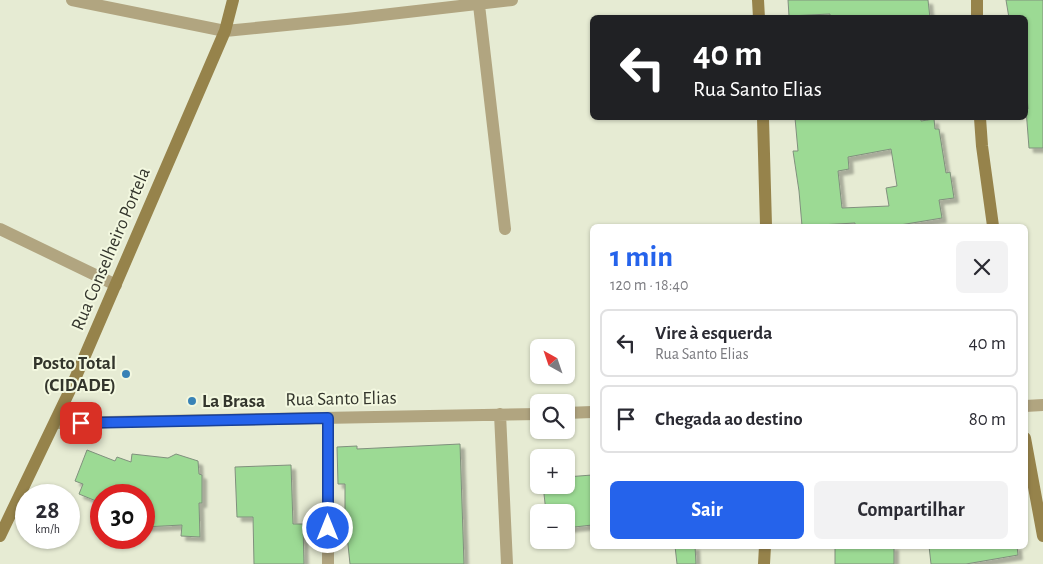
<!DOCTYPE html>
<html lang="pt">
<head>
<meta charset="utf-8">
<style>
	:root { --surface:#fff; --page:#f2f2f3; --text:#2b2b33; --muted:#7c7c81; --line:#e1e1e2; --accent:#2563eb }
	body { margin:0; font-family:"Alegreya Sans",sans-serif; background:var(--page); color:var(--text); height:100vh; display:flex; flex-direction:column; font-size:19px; white-space:nowrap }
	* { box-sizing:border-box; margin:0 }
	p { font-size:16px; color:var(--muted) }
	.icon { flex:none; width:28px; height:28px; fill:none; stroke:currentColor; stroke-width:2; stroke-linecap:round; stroke-linejoin:round }
	.map { position:relative; flex:1; overflow:hidden }
	.drawer { position:absolute; left:590px; top:224px; width:438px; height:325px; display:flex; flex-direction:column; background:var(--surface); border-radius:8px; box-shadow:0 1px 4px #0004 }
	.drawer>* { flex:none }
	.guide { position:absolute; left:590px; top:15px; width:438px; height:105px; border-radius:8px; box-shadow:0 1px 4px #0004; background:#202124; color:#fff; overflow:hidden }
	.needle { width:32px; rotate:320deg }
	.tools { position:absolute; left:530px; top:339px; display:grid; gap:10px }
	.tools a { display:grid; place-items:center; width:45px; height:45px; border-radius:8px; background:var(--surface); box-shadow:0 1px 4px #0004; font-size:25px }
	.speed { position:absolute; left:15px; top:484px; display:flex; gap:10px; font-size:25px; font-weight:700; text-align:center }
	.speed>* { display:grid; place-content:center; width:65px; height:65px; border-radius:50%; background:var(--surface); box-shadow:0 1px 4px #0004; line-height:1 }
	.speed small { font-size:12px; font-weight:400 }
	.speed .limit { border:8px solid #d22; background:#fff; color:#111 }
	.pin { position:absolute; display:grid; place-items:center; width:42px; height:42px; color:#fff; margin:-21px; border-radius:10px; box-shadow:0 2px 8px #0006 }
	.me { position:absolute; width:55px; margin:-28px; rotate:0deg; stroke-linejoin:round; filter:drop-shadow(0 0 4px #0008) }
	.turn { display:flex; align-items:center; gap:18px; height:105px; padding:0 20px; font-size:22px }
	.turn .icon { width:65px; height:65px; stroke-width:2.5 }
	.turn b { display:block; font-size:35px; line-height:42px }
	.round { display:grid; place-items:center; flex:none; width:52px; height:52px; border-radius:8px; background:var(--page) }
	.headline { display:flex; align-items:center; justify-content:space-between; height:85px; padding:0 20px }
	h1 { font-size:30px; font-weight:700; line-height:38px; color:var(--accent) }
	.primary-button { display:flex; gap:10px; margin-top:auto; padding:10px 20px }
	.primary-button a { flex:1; height:58px; border-radius:8px; background:var(--accent); color:#fff; font-size:20px; font-weight:700; line-height:58px; text-align:center }
	.primary-button a+a { background:var(--page); color:var(--text) }
	ul { padding:0; list-style:none }
	li { display:flex; align-items:center; gap:15px; height:68px; margin:0 10px 8px; padding:0 10px; border:2px solid var(--line); border-radius:8px }
	li div { flex:1 }
	li b { display:block; font-size:19px }
	li em { font-style:normal }
	.map>svg:first-child { display:block }
</style>
</head>
<body>
<div class="map">
<svg width="1043" height="564" viewBox="0 0 1043 564">
	<defs>
		<filter id="shadow"><feDropShadow dx="4.5" dy="4.5" stdDeviation="1" flood-color="#0004"/></filter>
	</defs>
	<rect width="100%" height="100%" fill="#e6ebd3"/>
	<path fill="#9cda94" stroke="#80907d" fill-rule="evenodd" filter="url(#shadow)" d="M788 0H928L930 18H843V16L830 17V14L789 16Z
		M1006 0H1043V148H1029L1026 109H1028L1025 71V18H1009Z
		M795 118H921V121L934 119 935 129H939L946 173 950 172 954 198 939 200 942 218 894 226H855V223L802 226 799 191 793 151H798ZM891 149 897 186 886 188 889 206 842 208 838 171 849 169 848 157Z
		M460 444 464 564H350L345 516V484H338L337 447 357 446V449Z
		M87 450 115 461 117 457 131 462 132 454 168 458 176 454 198 461 199 474 202 475V503H199L200 537 181 536 182 525 144 527V495H101V503L79 494 83 484 75 481Z
		M291 465 293 524H303L304 564H254L253 517H237L235 467Z
		M592 475V525L566 528V512H546L543 485H566V477Z
		M675 546H695L696 564H677Z
		M835 546H894V564H835Z
		M929 546H1017L1018 555 966 564H931Z"/>
	<g fill="none" stroke-linecap="round" stroke-linejoin="round">
		<path stroke="#b1a580" stroke-width="12" d="M72 0 225 31 347 19 512 0
			M479 5 505 229
			M0 229 116 285
			M1025 406 1043 405
			M566 413 592 412
			M500 414 507 564
			M328 419V564
			M55 423 539 414"/>
		<path stroke="#96834b" stroke-width="12" d="M758 0 759 18
			M977 18V0
			M763 118 766 226
			M980 118 982 146 993 226
			M1025 438 1043 536
			M0 536 71 388 225 31 233 0
			M764 564 765 546"/>
	</g>
	<g fill="none" stroke-linecap="round" stroke-linejoin="round">
		<g stroke="#184099" stroke-width="12">
			<path id="route" d="M81 423 328 418V528"/>
		</g>
		<use href="#route" stroke="#2563eb" stroke-width="9"/>
	</g>
	<g fill="#3882b6" stroke="#f3f8e0" stroke-width="2">
		<circle cx="126" cy="374" r="5"/>
		<circle cx="192" cy="401" r="5"/>
	</g>
	<g text-anchor="middle" dominant-baseline="central" stroke-width="4" stroke-linejoin="round" paint-order="stroke">
		<g font-size="19" fill="#33352c" stroke="#f3f8e0">
			<text transform="translate(111 249) rotate(-67)">Rua Conselheiro Portela</text>
			<text transform="translate(341 399) rotate(-1)">Rua Santo Elias</text>
		</g>
		<g font-size="19" font-weight="bold" fill="#33352c" stroke="#f3f8e0" text-anchor="end">
			<text x="116" y="363">Posto Total<tspan x="116" dy="22">(CIDADE)</tspan></text>
			<text x="202" y="401" text-anchor="start">La Brasa</text>
		</g>
	</g>
</svg>
<div class="tools">
<a><svg class="needle" viewBox="-14 -14 28 28"><path d="M0-13l5 13h-10z" fill="#e53935"/><path d="M0 13l5-13h-10z" fill="#7c7c81"/></svg></a>
<a><svg class="icon" aria-label="search" viewBox="0 0 24 24"><circle cx="10" cy="10" r="6"/><path d="M15 15l6 6"/></svg></a>
<a>+</a>
<a>−</a>
</div>
<div class="speed"><div>28<small>km/h</small></div><div class="limit">30</div></div>
<div class="pin" style="left:81px;top:423px;background:#d93025"><svg class="icon" aria-label="arrive" viewBox="0 0 24 24"><path d="M6 21V4h12l-3 4 3 4H6"/></svg></div>
<svg class="me" style="left:328px;top:528px" viewBox="-20 -20 40 40"><circle r="17" fill="#2563eb" stroke="#fff" stroke-width="3"/><path d="M0-11L8 9 0 5-8 9z" fill="#fff"/></svg>
<div class="guide">
<div class="turn"><svg class="icon" aria-label="left" viewBox="0 0 24 24"><path d="M17 20v-9H6M10 6l-5 5 5 5"/></svg><div><b>40 m</b>Rua Santo Elias</div></div>
</div>
<section class="drawer">
<div class="headline"><div><h1>1 min</h1><p>120 m · 18:40</p></div><a class="round"><svg class="icon" aria-label="close" viewBox="0 0 24 24"><path d="M6 6l12 12M18 6L6 18"/></svg></a></div>
<ul>
<li><svg class="icon" aria-label="left" viewBox="0 0 24 24"><path d="M17 20v-9H6M10 6l-5 5 5 5"/></svg><div><b>Vire à esquerda</b><p>Rua Santo Elias</p></div><em>40 m</em></li>
<li><svg class="icon" aria-label="arrive" viewBox="0 0 24 24"><path d="M6 21V4h12l-3 4 3 4H6"/></svg><div><b>Chegada ao destino</b></div><em>80 m</em></li>
</ul>
<div class="primary-button"><a>Sair</a><a>Compartilhar</a></div>
</section>
</div>
</body>
</html>
